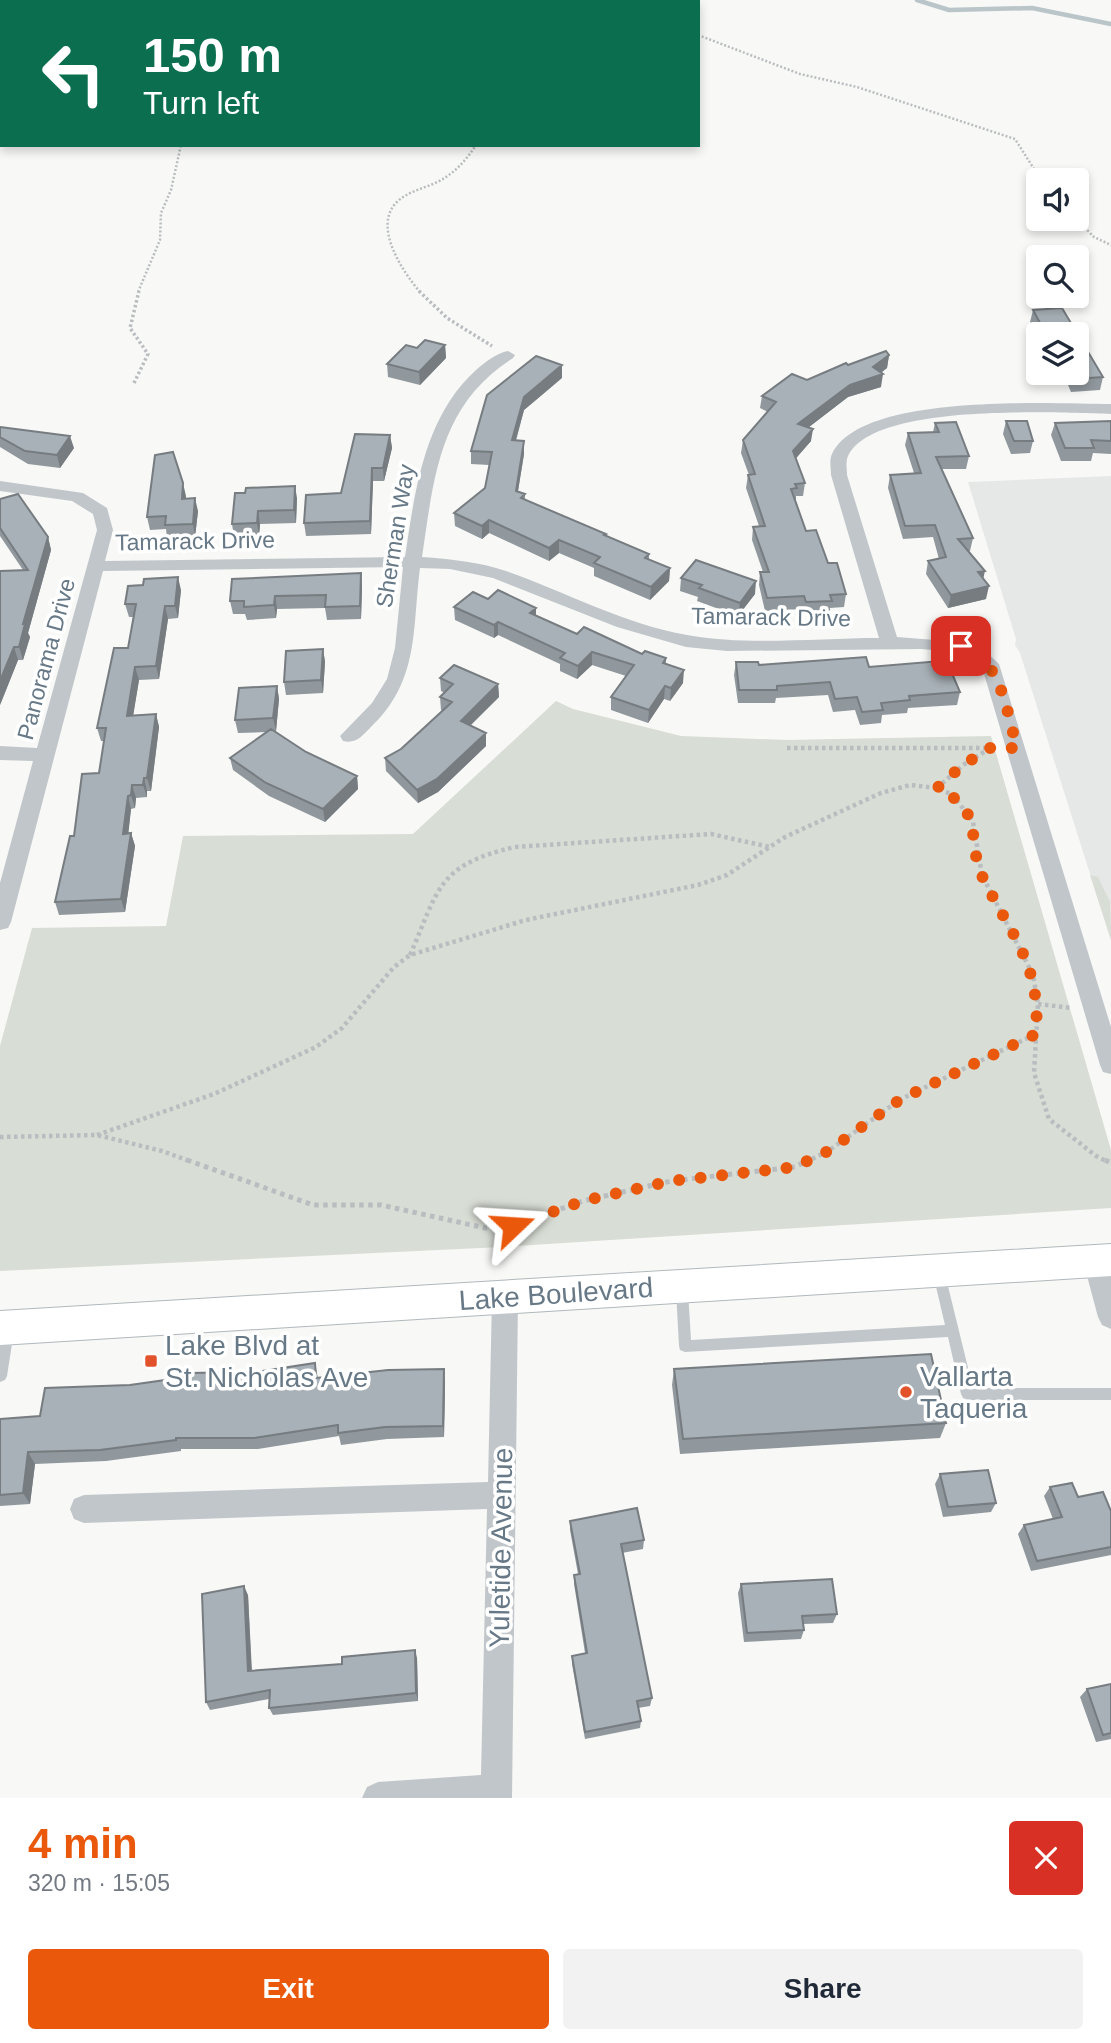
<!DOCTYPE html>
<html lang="en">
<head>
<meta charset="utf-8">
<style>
	:root { --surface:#fff; --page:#f2f2f3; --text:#1f2937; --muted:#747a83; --accent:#ea580c }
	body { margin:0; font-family:Helvetica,sans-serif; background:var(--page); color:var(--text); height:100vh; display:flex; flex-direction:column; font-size:26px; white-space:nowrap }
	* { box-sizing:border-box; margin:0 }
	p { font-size:23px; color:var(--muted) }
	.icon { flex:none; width:38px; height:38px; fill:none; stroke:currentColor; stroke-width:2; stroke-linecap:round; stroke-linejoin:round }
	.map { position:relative; height:1798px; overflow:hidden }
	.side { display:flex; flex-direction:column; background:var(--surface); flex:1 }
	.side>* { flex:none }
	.top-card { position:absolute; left:0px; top:0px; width:700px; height:147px; box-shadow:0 4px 10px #0003; background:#0b6e4f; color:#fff; overflow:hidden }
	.fabs { position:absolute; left:1026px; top:168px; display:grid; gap:14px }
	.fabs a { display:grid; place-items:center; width:63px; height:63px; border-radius:7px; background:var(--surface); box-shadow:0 4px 10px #0003; font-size:35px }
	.pin { position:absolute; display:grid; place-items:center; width:60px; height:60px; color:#fff; margin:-30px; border-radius:14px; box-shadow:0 4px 10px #0006 }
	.me { position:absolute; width:77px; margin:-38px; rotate:70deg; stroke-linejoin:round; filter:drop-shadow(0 0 5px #0008) }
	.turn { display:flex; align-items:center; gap:24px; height:147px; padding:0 28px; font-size:32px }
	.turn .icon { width:91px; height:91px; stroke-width:2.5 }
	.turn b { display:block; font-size:49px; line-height:60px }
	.round { display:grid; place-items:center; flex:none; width:74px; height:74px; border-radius:7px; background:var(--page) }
	.summary { display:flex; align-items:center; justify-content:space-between; height:119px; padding:0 28px }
	h1 { font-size:42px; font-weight:700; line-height:52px; color:var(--accent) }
	.button { display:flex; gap:14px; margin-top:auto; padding:14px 28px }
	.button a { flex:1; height:80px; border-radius:7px; background:var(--accent); color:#fff; font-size:28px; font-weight:700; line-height:80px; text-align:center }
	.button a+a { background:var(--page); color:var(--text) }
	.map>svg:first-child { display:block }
</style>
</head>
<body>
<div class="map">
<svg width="1111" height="1798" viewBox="0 0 1111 1798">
	<rect width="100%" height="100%" fill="#f8f8f6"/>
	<path fill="#e6e7e7" d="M1111 476V940L1020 653 1015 645 1016 639 968 482Z"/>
	<path fill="#d8ddd5" d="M556 701 573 709 681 736 786 740 991 736 1111 1150V1208L501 1247 0 1271V1046L32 928 166 926 183 836 413 834Z
		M1090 875 1098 877 1110 902 1111 940Z"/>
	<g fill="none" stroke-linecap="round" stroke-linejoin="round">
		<path stroke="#b9c5c9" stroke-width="4.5" d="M917 0 949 10 1032 8 1111 24"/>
		<g stroke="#b1b8bd" stroke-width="2">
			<path id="secondary" d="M1111 1244V1276L0 1345V1311Z"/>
		</g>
		<path stroke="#b9bdc0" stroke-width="2.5" stroke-dasharray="2 2" stroke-linecap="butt" d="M579 0 585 2
			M499 2 504 0
			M698 35 800 74 857 87 1015 139 1041 180
			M1076 219 1094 237 1111 245
			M138 292 160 240 161 213 171 190 181 145
			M420 292C403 272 371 225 398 201 408 192 421 189 433 184 452 176 465 162 476 145"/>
		<path stroke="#b9bdc0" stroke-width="3.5" stroke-dasharray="2.5 2.5" stroke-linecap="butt" d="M419 291 447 318 492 346
			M134 383 148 354 130 328 139 291"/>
		<path stroke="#b9bdc0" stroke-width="4.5" stroke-dasharray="3.5 3.5" stroke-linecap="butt" d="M787 748H995
			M937 788 963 765 989 749
			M410 955C439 889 437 865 515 847L711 834 770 847
			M1038 1004 1072 1008
			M97 1135 214 1094 316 1047 342 1028 394 967 410 955 526 920 698 885 727 875 785 837 881 793 910 785 937 788 953 795 973 822 982 875 1033 975 1038 1004 1034 1073 1049 1119 1096 1156 1108 1162
			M0 1137 97 1135 162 1151 192 1162
			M806 1162 828 1151 901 1099 1036 1034"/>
		<path stroke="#b9bdc0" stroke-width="5" stroke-dasharray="4.5 4.5" stroke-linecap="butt" d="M187 1160 313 1205H381L485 1228 513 1226 583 1201 671 1181 795 1167 809 1160
			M1105 1160 1111 1163"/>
		<path fill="#c1c6ca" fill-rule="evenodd" d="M939 1268 943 1270 945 1274 973 1388H1111V1400H968L963 1398 961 1394 948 1337 685 1352 680 1350 679 1346 676 1291 678 1287 682 1285 686 1287 688 1291 691 1340 945 1325 933 1274 935 1270Z
			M8 1325 13 1327 14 1331 7 1376 5 1380 0 1382V1340L3 1327Z"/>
		<path fill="#c1c6ca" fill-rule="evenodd" d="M508 351 515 355 513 358C439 405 434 477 422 557 450 559 480 562 506 571 566 592 624 624 687 635 746 646 819 638 879 638L831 475C831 468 829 460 832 454 861 392 1051 404 1111 404V414C1056 413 879 402 849 454 845 460 847 469 847 475L897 637 973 643 979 645 999 664 1111 1027V1074L1103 1072 1100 1065 982 667 967 653 921 649 727 651 686 647 617 627 493 578 450 569 420 568C412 630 420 681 370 728 362 736 356 744 343 741L340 736 372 703 387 679 395 648 403 567 103 571 11 922 8 928 0 930V883L33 761 0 760V746L37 748 97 530 93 514 72 501 0 491V481L83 493 107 508 113 530 105 561 405 557C415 491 424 417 476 370 485 362 497 353 508 351Z
			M1096 1250 1105 1253 1111 1270V1329L1102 1325 1098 1317 1083 1261 1087 1253Z
			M505 1286 514 1290 518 1298 512 1798H362L367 1787 378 1782 481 1775 487 1509 84 1523 74 1519 70 1509 74 1499 84 1495 488 1482 492 1298 496 1290Z"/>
		<use href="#secondary" fill="#fff" fill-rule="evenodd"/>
	</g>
	<path fill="#90989d" d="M1062 308 1103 377 1100 390 1071 392 1068 385H1064L1057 373H1076V334H1038V337L1030 322 1033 310Z
		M445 345 446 358 420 385 388 377 387 364 417 348Z
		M889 355 887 368 881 373V387L848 397 809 427 811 441 796 458 805 483 803 496H796V501L806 531 828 563 846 594 844 607 830 608V614L804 615 802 609 765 611 759 585 760 572H763L752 540 753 527 759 526 746 488 748 475H749L741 453 743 440 768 412 760 408 762 396 848 365Z
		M562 378 524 410 516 441H524V454L518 491 525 494V500L606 536 649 554V560L670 568 669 581 650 600 594 576V568L559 553 549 561 489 533 482 539 455 526 454 513 485 488 489 465 471 464V451Z
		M1006 421 1033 441 1030 453 1011 454 1003 434Z
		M1111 421V454L1093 453 1091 461H1061L1051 435 1055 423Z
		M935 423 969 456 966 469H942L973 538 970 551H968L983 579 986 599 948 608 926 574 928 561 939 559 933 537 903 539 888 488 890 475 914 473 905 445 908 433 933 432Z
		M0 427 74 448 60 468 28 464 0 447Z
		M390 435 392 448 384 481H373L371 534 306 536 304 523 341 493Z
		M235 493 297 498 296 523 260 524 259 536 234 537 232 524Z
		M186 496V498L198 511 195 537 167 538 166 529 150 530 147 517Z
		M0 499 48 537 51 550 28 633 30 637 23 660H18L0 705 23 570 0 536Z
		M361 573 362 586 361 619 327 620 325 608 277 609 276 618 247 620 245 614H233L230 601Z
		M681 578 755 594 738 616 697 601 698 597 680 591Z
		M181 590 178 618 168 619 159 679 139 680 133 715 156 714 159 727 151 791H147V797L136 798 135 808 131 809 128 833H131L135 846 125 912 59 915 55 902 74 836 99 773 104 741H101L97 728 128 648 133 617H129L125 604Z
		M488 599 536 608V616L577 634 642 654 666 658V664L683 683 670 701 664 699 648 723 611 710V697L626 676 592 665 577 679 560 671V664L498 635 494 638 455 620 454 607Z
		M323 649 325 662 323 693 286 695 284 682Z
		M736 662 759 665 869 667 946 671 960 692 957 705 908 708 907 713 882 715 881 723 860 725 855 710 833 712 828 695 776 698 775 703H738L734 675Z
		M440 678 498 684 499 697 470 725 486 746 438 792 418 803 386 771 385 758 401 749 443 711 441 710 440 697 445 693 441 691Z
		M277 686 279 699 276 731H275L306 752 357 776 358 789 325 822 269 796 233 770 230 758 268 732 238 733 235 720Z
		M315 1363 318 1378 445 1381 444 1437 387 1439 341 1445 339 1436 258 1449H181V1451L106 1461 35 1464 30 1504 0 1506V1419L40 1416 130 1385 256 1372Z
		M674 1369 946 1423 940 1438 680 1454 672 1385Z
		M940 1474 996 1503 991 1512 943 1517 935 1484Z
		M1050 1487 1078 1497 1111 1511V1555L1031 1571 1018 1534 1024 1525 1053 1519 1044 1496Z
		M570 1521 644 1540 643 1549 622 1553 652 1698 650 1706 638 1708 641 1721 640 1728 585 1739 572 1664V1656L585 1653 574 1584V1575L578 1574 570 1530Z
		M741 1584 837 1614 833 1623 803 1624 804 1630 801 1639 744 1642 738 1593Z
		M248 1595 252 1671 417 1658 418 1701 273 1715 269 1708V1699L210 1710 206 1702Z
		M1111 1684V1739L1096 1742 1080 1697 1087 1689Z"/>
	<path fill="#767c80" d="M445 345 446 358 420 385 419 372Z
		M889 355 887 368 876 376 883 374 881 387 848 397 796 437 798 424Z
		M562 365V378L524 410 512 453V440L524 397Z
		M813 429 811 441 791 464 793 451Z
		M390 435 392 448 384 481 383 468Z
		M70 436 74 448 60 468 57 455Z
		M524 441V454L516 503V491Z
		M372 468 373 481 371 534 370 521Z
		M183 483 186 496 184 512 182 499Z
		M295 486 297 498 296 523 294 510Z
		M195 498 198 511 195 537 193 524Z
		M258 511 260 524 259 536 257 523Z
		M489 520V533L482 539V526Z
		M48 537 51 550 28 633 30 637 23 660 19 647 23 624Z
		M559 540V553L549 561V548Z
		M670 568 669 581 650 600 651 587Z
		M985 571 982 584 978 572Z
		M361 573 362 586 361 619 360 606Z
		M178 577 181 590 178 618 175 606Z
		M756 581 755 594 738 616 740 603Z
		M989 586 986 599 948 608 951 595Z
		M275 596 277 609 276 618 274 605Z
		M165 606 168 619 159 679 156 666Z
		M536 608V621L530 613Z
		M498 622V635L494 638V625Z
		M14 647 18 660 0 705V681Z
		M323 649 325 662 323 693 321 680Z
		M592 652V665L577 679 578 666Z
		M135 667 139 680 131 729 127 716Z
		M684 670 683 683 670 701 671 688Z
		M498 684 499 697 462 734 461 721Z
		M277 686 279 699 276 731 273 718Z
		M665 686 664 699 648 723 649 710Z
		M156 714 159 727 151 791 147 778Z
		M486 733V746L438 792 418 803 417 790Z
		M357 776 358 789 325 822 323 809Z
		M144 778 147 791V797L143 785Z
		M132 785 136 798 135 808 131 795Z
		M128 796 131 809 127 846 123 834Z
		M131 833 135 846 125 912 121 899Z
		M444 1369 445 1381 444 1437 443 1426Z
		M28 1452 35 1464 30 1504 23 1493Z
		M244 1586 248 1595 252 1680 248 1671Z
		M415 1650 417 1658 418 1701 416 1693Z"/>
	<path fill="#a8b1b7" stroke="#767c80" stroke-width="2" d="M1062 308 1103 377 1075 379 1071 373H1076V334H1046L1033 310Z
		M425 340 445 345 419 372 387 364 406 345 417 348Z
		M886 351 889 355 873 367 883 374 850 385 798 424 813 429 793 451 805 483 795 484 797 488 791 489 806 531 816 530 828 563H837L846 594 830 595 832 601 806 602 804 596 767 598 760 572H769L753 527 765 526 748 475 755 474 743 440 776 402 762 396 792 374 807 380 837 367 846 363 848 365Z
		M536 356 562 365 524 397 512 440 524 441 516 491 525 494 521 498 606 534 604 535 649 554 645 558 670 568 651 587 594 563 600 557 559 540 549 548 489 520 482 526 454 513 485 488 492 452 471 451 487 395Z
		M1006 421H1027L1033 441H1014Z
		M1111 421V441L1091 440 1094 448H1065L1055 423Z
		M956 422 969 456 936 457 973 538 958 539 985 571 978 572 989 586 951 595 928 561 946 557 935 525 905 526 890 475 921 473 908 433 939 432 935 423Z
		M0 427 70 436 57 455 25 451 0 437Z
		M355 434 390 435 383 468H372L370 521 304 523 306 495 341 493Z
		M173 452 183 483 182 499 195 498 193 524 165 525 166 516 147 517 155 455Z
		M295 486 294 510 258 511 257 523 232 524 235 493H245L246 488Z
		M18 494 48 537 23 624H25L19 647H14L0 681V571L28 570 0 528V499Z
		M696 560 756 581 740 603 699 588 702 585 681 578Z
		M361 573 360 606 325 607 326 595 275 596 274 605 244 607V601H230L232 579Z
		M178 577 175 606H165L156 666 135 667 127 716 156 714 147 778H144L143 785H132L131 795 128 796 123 834 131 833 121 899 55 902 70 836H74L82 774 99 773 106 728H97L114 648H128L136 604H125L128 586 143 585 144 579Z
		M498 590 536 608 530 613 577 634 584 627 642 654 645 651 666 658 663 663 684 670 671 688 665 686 649 710 611 697 634 665 592 652 578 666 560 658 565 653 498 622 494 625 454 607 473 592 488 599Z
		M323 649 321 680 284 682 286 651Z
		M866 657 869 667 941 661 946 671H951L960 692 909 696 910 700 881 703 883 710 862 712 857 697 835 699 830 682 777 686V690H739L736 662H758L759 665Z
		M454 665 498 684 461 721 486 733 437 779 417 790 385 758 401 749 452 702 440 697 453 684 440 678Z
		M277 686 273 718 235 720 239 688Z
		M271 729 306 752 357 776 323 809 266 783 230 758Z
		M931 1354 946 1423 683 1439 674 1369Z
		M315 1363 316 1378 388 1370 444 1369 443 1426 385 1427 338 1433V1425L254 1438H176V1440L100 1450 28 1452 23 1493 0 1495V1419L40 1416 45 1388 130 1385 186 1377 187 1373 256 1372Z
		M988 1470 996 1503 948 1507 940 1474Z
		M1072 1483 1078 1497 1103 1492 1111 1511V1547L1037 1561 1024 1525 1062 1517 1050 1487Z
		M637 1508 644 1540 621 1544 652 1698 637 1701 641 1721 585 1732 572 1656 587 1653 574 1575 580 1574 570 1521Z
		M832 1579 837 1614 802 1616 804 1630 747 1633 741 1584Z
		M244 1586 248 1671 342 1664V1657L415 1650 416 1693 269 1708 270 1690 206 1702 202 1594Z
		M1111 1684V1733L1103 1735 1087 1689Z"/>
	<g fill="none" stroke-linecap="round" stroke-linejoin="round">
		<path stroke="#ea580c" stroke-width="12" stroke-dasharray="0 21.6" d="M513 1226 583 1201 671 1181 795 1167 828 1151 901 1099 1036 1034C1041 964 1012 937 983 878 965 840 987 811 937 788L963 765 990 748H1017C1007 713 1001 657 961 646"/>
	</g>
	<g fill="#e3532b" stroke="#fff" stroke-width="2.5">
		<rect x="144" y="1354" width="14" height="14" rx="3.5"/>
		<circle cx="906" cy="1392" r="7"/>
	</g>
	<g text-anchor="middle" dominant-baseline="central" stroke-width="7" stroke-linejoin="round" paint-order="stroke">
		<g font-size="23" fill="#677987" stroke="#fff">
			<text transform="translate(395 536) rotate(-81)">Sherman Way</text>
			<text transform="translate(195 541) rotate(-1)">Tamarack Drive</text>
			<text transform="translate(771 617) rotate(1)">Tamarack Drive</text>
			<text transform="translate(46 659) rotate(-75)">Panorama Drive</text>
		</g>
		<g font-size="28" fill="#677987" stroke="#fff">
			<text transform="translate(556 1294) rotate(-4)">Lake Boulevard</text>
			<text transform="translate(501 1548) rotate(-89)">Yuletide Avenue</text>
		</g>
		<g font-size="28" fill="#677987" stroke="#fff" text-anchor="start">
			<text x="165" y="1345">Lake Blvd at<tspan x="165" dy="32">St. Nicholas Ave</tspan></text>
			<text x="920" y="1376">Vallarta<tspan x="920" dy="32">Taqueria</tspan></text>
		</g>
	</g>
</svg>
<div class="fabs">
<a><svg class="icon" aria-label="sound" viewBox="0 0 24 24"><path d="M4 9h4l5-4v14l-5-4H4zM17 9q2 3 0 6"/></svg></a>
<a><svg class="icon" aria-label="search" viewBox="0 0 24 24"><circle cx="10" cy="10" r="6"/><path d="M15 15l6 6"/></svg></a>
<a><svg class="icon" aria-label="layers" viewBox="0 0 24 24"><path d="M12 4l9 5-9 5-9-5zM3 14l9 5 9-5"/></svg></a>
</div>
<div class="pin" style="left:961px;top:646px;background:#d93025"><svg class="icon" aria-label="arrive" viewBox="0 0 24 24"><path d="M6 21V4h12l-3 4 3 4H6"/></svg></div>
<svg class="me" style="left:513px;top:1226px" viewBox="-20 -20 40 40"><path d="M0-17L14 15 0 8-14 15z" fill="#ea580c" stroke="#fff" stroke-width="4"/></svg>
<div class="top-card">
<div class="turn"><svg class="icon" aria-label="left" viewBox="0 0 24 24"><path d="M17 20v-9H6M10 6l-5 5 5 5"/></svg><div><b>150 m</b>Turn left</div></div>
</div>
</div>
<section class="side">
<div class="summary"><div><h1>4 min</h1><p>320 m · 15:05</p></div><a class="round" style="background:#d93025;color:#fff"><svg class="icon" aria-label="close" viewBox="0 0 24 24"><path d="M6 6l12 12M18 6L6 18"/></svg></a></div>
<div class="button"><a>Exit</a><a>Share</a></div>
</section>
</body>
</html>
